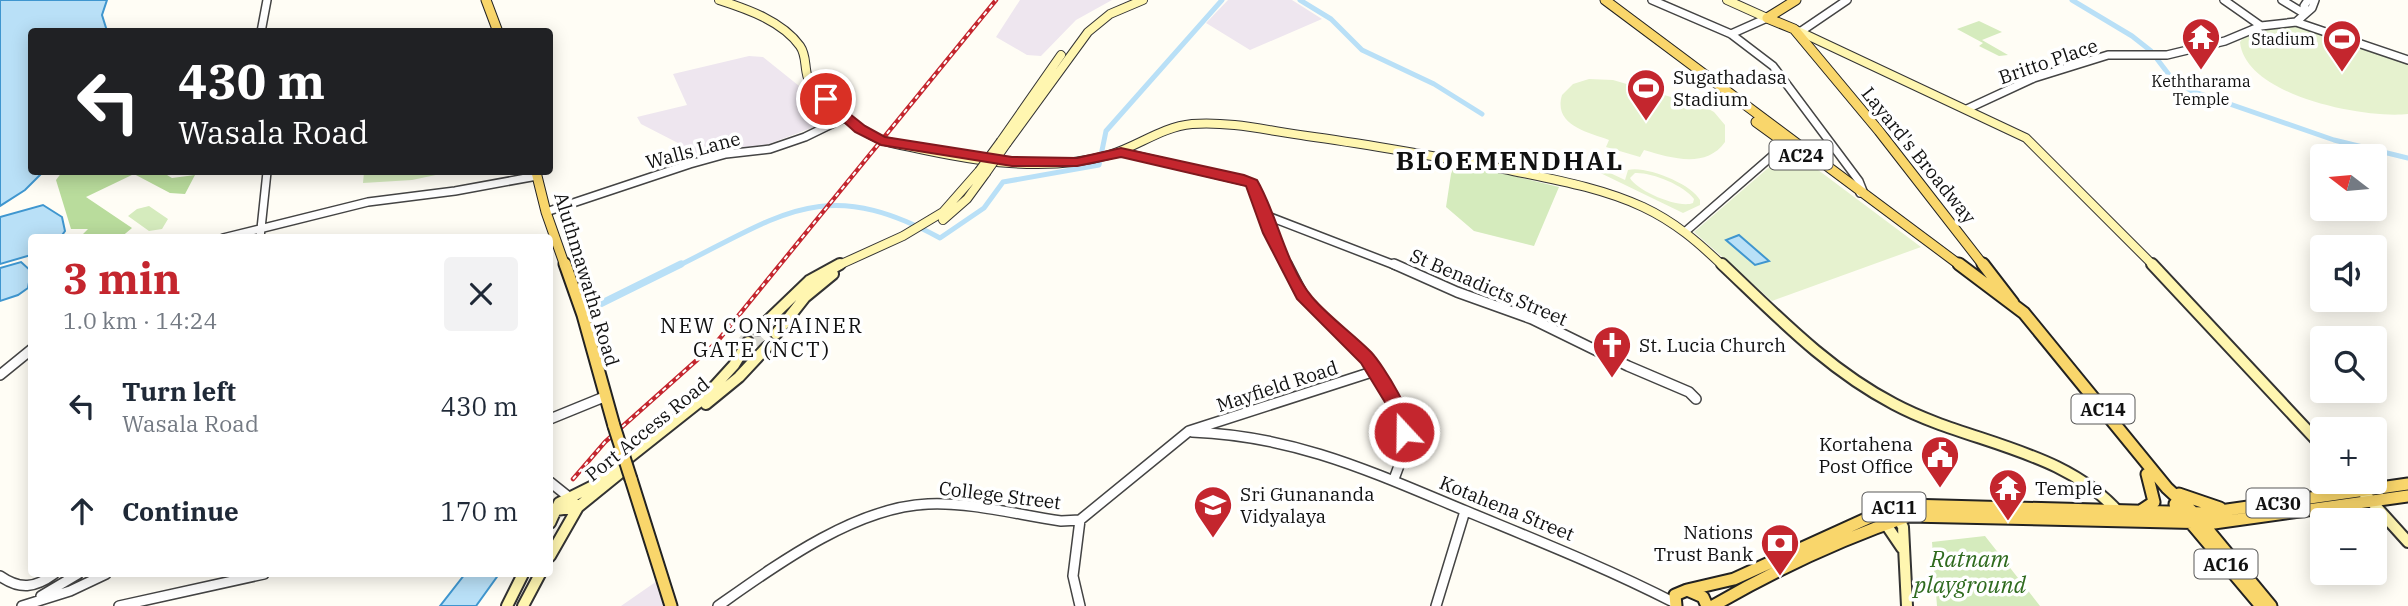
<!DOCTYPE html>
<html lang="en">
<head>
<meta charset="utf-8">
<style>
	:root { --surface:#fff; --page:#f2f2f3; --text:#1f2937; --muted:#747a83; --accent:#c4262e }
	body { margin:0; font-family:"IBM Plex Serif",serif; background:var(--page); color:var(--text); height:100vh; display:flex; flex-direction:column; font-size:26px; white-space:nowrap }
	* { box-sizing:border-box; margin:0 }
	p { font-size:23px; color:var(--muted) }
	.icon { flex:none; width:38px; height:38px; fill:none; stroke:currentColor; stroke-width:2; stroke-linecap:round; stroke-linejoin:round }
	.map { position:relative; flex:1; overflow:hidden }
	.details { position:absolute; left:28px; top:234px; width:525px; height:343px; display:flex; flex-direction:column; background:var(--surface); border-radius:7px; box-shadow:0 4px 18px #0003 }
	.details>* { flex:none }
	.top-card { position:absolute; left:28px; top:28px; width:525px; height:147px; border-radius:7px; box-shadow:0 4px 18px #0003; background:#202124; color:#fff; overflow:hidden }
	.needle { width:46px; rotate:286deg }
	.controls { position:absolute; left:2310px; top:144px; display:grid; gap:14px }
	.controls a { display:grid; place-items:center; width:77px; height:77px; border-radius:7px; background:var(--surface); box-shadow:0 4px 18px #0003; font-size:35px }
	.pin { position:absolute; display:grid; place-items:center; width:60px; height:60px; color:#fff; margin:-30px; border:4px solid #fff; border-radius:50%; box-shadow:0 2px 7px #0007 }
	.me { position:absolute; width:77px; margin:-38px; rotate:339deg; stroke-linejoin:round; filter:drop-shadow(0 0 5px #0008) }
	.turn { display:flex; align-items:center; gap:24px; height:147px; padding:0 35px; font-size:32px }
	.turn .icon { width:91px; height:91px; stroke-width:2.5 }
	.turn b { display:block; font-size:49px; line-height:60px }
	.round { display:grid; place-items:center; flex:none; width:74px; height:74px; border-radius:7px; background:var(--page) }
	.overview { display:flex; align-items:center; justify-content:space-between; height:119px; padding:0 35px }
	h1 { font-size:42px; font-weight:800; line-height:52px; color:var(--accent) }
	ul { padding:0; list-style:none }
	li { display:flex; align-items:center; gap:21px; height:105px; padding:0 35px }
	li div { flex:1 }
	li b { display:block; font-size:26px }
	li em { font-style:normal }
	.map>svg:first-child { display:block }
</style>
</head>
<body>
<div class="map">
<svg width="2408" height="606" viewBox="0 0 2408 606">
	<rect width="100%" height="100%" fill="#fffdf5"/>
	<path fill="#eee6ef" d="M1020 0H1112L1076 20 1041 56 1027 55 996 37Z
		M1228 0H1292L1322 19 1250 50 1206 23Z
		M749 56 763 57 834 114 835 119 769 144 691 160 678 143 641 124 637 117 687 105 673 74Z
		M657 581 664 606H621Z"/>
	<path fill="#d5ebbd" d="M1979 21 2002 32 1982 40 2008 55 1999 56 1979 46 1983 43 1957 29Z
		M1456 162 1559 187 1534 246 1474 231 1446 207 1451 174Z
		M364 172H450L412 180 363 183Z
		M149 206 168 219 162 229 149 231 128 216 137 209Z
		M1985 536 2040 606H1937L1932 542Z"/>
	<path fill="#b9dc9c" d="M62 172H162L172 178 195 175 185 194 170 193 134 174 86 197 132 228 120 238H79L88 229H71L56 180Z"/>
	<path fill="#e6f2cf" fill-rule="evenodd" d="M2280 26C2327 27 2366 41 2408 61V114C2365 119 2245 96 2240 42 2251 29 2264 28 2280 26Z
		M1589 79 1613 80 1705 107 1714 112 1725 125V142C1706 169 1671 158 1644 150L1640 157 1606 147 1609 140C1587 132 1553 125 1562 95L1573 84Z
		M1790 149 1921 247 1772 301 1694 232Z
		M1591 164 1625 180 1628 170C1645 165 1692 184 1700 200V205L1683 213 1588 167ZM1635 173C1651 172 1684 185 1694 199L1693 203C1679 209 1637 191 1630 178Z"/>
	<path fill="#b9e0f7" stroke="#3f96cf" stroke-width="2" d="M0 0H107L102 15 107 31 32 32V172H43L25 190 0 206Z
		M43 205 62 217 65 231 60 238H32L31 255 0 264V217Z
		M1739 235 1769 261 1755 265 1726 240Z
		M21 262 31 271 28 288 18 295 0 301V268Z
		M465 574H499L476 606H440Z"/>
	<g fill="none" stroke-linecap="round" stroke-linejoin="round">
		<path stroke="#b9e0f7" stroke-width="5" d="M1300 0 1331 19 1362 50 1434 84 1482 114
			M2072 0 2132 36 2151 51 2173 80 2192 91 2334 140 2408 158
			M678 266C783 214 825 175 940 238L984 208 1003 182 1099 165 1106 131 1222 0"/>
		<path stroke="#b9e0f7" stroke-width="7" d="M590 309 681 264"/>
		<path stroke="#dbdad3" stroke-width="10" stroke-dasharray="10 5" stroke-linecap="butt" d="M743 341 752 329
			M754 344 764 332
			M771 348 781 336"/>
		<g stroke="#444" stroke-width="10">
			<path id="tertiary-far1" d="M1652 0 1731 34 1773 66 1859 181 1863 191 1860 193
				M2224 0 2261 26
				M2282 0 2305 14
				M2306 11 2304 6 2308 0
				M2296 22 2408 60
				M261 32 267 0
				M1800 32 1847 0
				M1731 34 1767 18
				M1967 109 2034 78 2108 55H2167L2225 41 2261 26 2296 22 2312 8 2315 0
				M1121 152 1252 183 1271 233 1288 266
				M546 212 690 164 726 154 770 149 805 137 846 117
				M1265 215 1397 266
				M1686 231 1786 144 1787 140
				M223 238 368 202 455 191 537 176
				M260 238 267 172"/>
		</g>
		<g stroke="#444" stroke-width="12">
			<path id="tertiary" d="M1287 264 1305 299 1367 359 1402 417 1406 447 1394 479
				M1394 264 1457 292 1532 319 1628 366 1689 392 1696 399
				M0 375 32 349
				M550 419 604 397
				M1192 432C1296 436 1372 472 1466 511 1536 540 1607 568 1675 603
				M550 482 570 498
				M1080 520 1073 576 1080 606
				M0 576C20 590 35 588 54 574
				M41 596 78 574
				M22 606 70 591 106 574
				M119 606 264 574
				M718 606C776 565 855 507 928 504 972 502 1018 515 1061 521L1080 520 1189 431 1375 371
				M1436 606 1465 511"/>
		</g>
		<g stroke="#333" stroke-width="10">
			<path id="secondary-far1" d="M719 0C747 9 782 21 800 46 807 56 804 67 808 78 816 99 859 130 879 139 889 143 900 145 911 147 974 161 1045 173 1109 155 1137 147 1161 127 1192 124 1230 121 1270 131 1307 136 1373 145 1439 157 1504 169 1551 179 1600 187 1643 207 1675 222 1698 242 1723 266
				M1727 0 1767 18
				M1794 29 2026 138 2154 266
				M1001 141 1061 55
				M1007 143 1088 32 1110 14 1143 0
				M943 220 967 199 986 173
				M837 266 903 236 943 212 979 171"/>
		</g>
		<g stroke="#333" stroke-width="14">
			<path id="secondary" d="M1722 264C1776 315 1827 369 1894 404 1969 444 2064 448 2121 515
				M2152 264 2322 446
				M758 330 809 281 840 264
				M776 334 805 297 833 274
				M706 404 739 377 767 347
				M2353 481 2408 542
				M556 510 578 507 621 472
				M1896 514 1903 527 1907 606
				M1883 520 1902 548
				M550 523 559 503 593 486 704 398 734 365 748 342
				M550 556 578 507 575 504
				M507 606 523 574
				M523 606 540 574"/>
		</g>
		<g stroke="#222" stroke-width="11">
			<path id="primary-far1" d="M486 0 498 32
				M1605 0 1961 266
				M1767 18 1794 29 1879 131 1984 266
				M1767 18 1796 0
				M1756 122 1800 154
				M536 172 546 212 565 266"/>
		</g>
		<g stroke="#222" stroke-width="15">
			<path id="primary" d="M565 264 583 315 614 426
				M1959 264 2024 313 2167 488 2194 513 2271 606
				M1983 264 2013 303
				M631 479 671 606
				M2179 494 2220 508
				M2175 504 2261 606
				M2142 510 2154 502 2147 474
				M1687 590 1734 579 1877 514 1907 505 2206 513 2408 484
				M1676 606 1675 595 1687 590 1703 597 1707 606
				M1713 606C1775 570 1841 539 1909 516L2214 523 2408 496"/>
		</g>
		<use href="#tertiary-far1" stroke="#fff" stroke-width="7"/>
		<use href="#tertiary" stroke="#fff" stroke-width="9"/>
		<use href="#secondary-far1" stroke="#fff6b0" stroke-width="8"/>
		<use href="#secondary" stroke="#fff6b0" stroke-width="10"/>
		<use href="#primary-far1" stroke="#f9d66b" stroke-width="9"/>
		<use href="#primary" stroke="#f9d66b" stroke-width="11"/>
		<g stroke="#c4262e" stroke-width="4.5">
			<path id="rail" d="M573 479 605 442 716 343 996 0"/>
		</g>
		<use href="#rail" stroke="#fff" stroke-width="2" stroke-dasharray="4.5" stroke-linecap="butt"/>
		<g stroke="#333" stroke-width="10" stroke-linecap="butt">
			<path id="secondary-bridge" d="M979 171 1001 141
				M986 173 1007 143"/>
		</g>
		<g stroke="#222" stroke-width="15" stroke-linecap="butt">
			<path id="primary-bridge" d="M614 426 631 479"/>
		</g>
		<use href="#secondary-bridge" stroke="#fff6b0" stroke-width="8"/>
		<use href="#primary-bridge" stroke="#f9d66b" stroke-width="11"/>
	</g>
	<path fill="#c4262e" stroke="#7f191e" stroke-width="2" d="M826 95 865 126 885 137 1012 157 1077 158 1121 148 1244 175 1257 180C1278 216 1285 264 1312 297 1329 317 1352 333 1371 352 1383 365 1419 421 1410 437H1398L1394 417 1361 363 1297 299 1263 233 1246 186 1121 157 1077 166H1012L881 145 855 132 821 101V96Z"/>
	<defs>
		<g id="temple-pin" transform="scale(2.0125)"><path d="M0 17L-7.5 6A9.5 9.5 0 1 1 7.5 6Z" fill="#c4262e" stroke="#fff"/><path d="M0-6L5-2H3V0L6.5 2.5H4V6H1.5V3h-3V6H-4V2.5H-6.5L-3 0V-2H-5Z" fill="#fff"/></g>
		<g id="stadium-pin" transform="scale(2.0125)"><path d="M0 17L-7.5 6A9.5 9.5 0 1 1 7.5 6Z" fill="#c4262e" stroke="#fff"/><path d="M0-5a6.5 5 0 1 0 0 10a6.5 5 0 1 0 0-10ZM-3.5-1.8h7v3.6h-7Z" fill="#fff"/></g>
		<g id="church-pin" transform="scale(2.0125)"><path d="M0 17L-7.5 6A9.5 9.5 0 1 1 7.5 6Z" fill="#c4262e" stroke="#fff"/><path d="M-1.2-6h2.4v3.5h3.3v2.4h-3.3V6h-2.4V-.1h-3.3v-2.4h3.3Z" fill="#fff"/></g>
		<g id="civic-pin" transform="scale(2.0125)"><path d="M0 17L-7.5 6A9.5 9.5 0 1 1 7.5 6Z" fill="#c4262e" stroke="#fff"/><path d="M-.6-6.5H3V-4.5H.6V-3L4-1V1h2V6H-6V1h2V-1L-.6-3ZM-1.2 2.5V6h2.4V2.5Z" fill="#fff"/></g>
		<g id="school-pin" transform="scale(2.0125)"><path d="M0 17L-7.5 6A9.5 9.5 0 1 1 7.5 6Z" fill="#c4262e" stroke="#fff"/><path d="M0-5L7-2L0 1L-7-2ZM-4 1L0 2.5L4 1V4Q0 6-4 4Z" fill="#fff"/></g>
		<g id="bank-pin" transform="scale(2.0125)"><path d="M0 17L-7.5 6A9.5 9.5 0 1 1 7.5 6Z" fill="#c4262e" stroke="#fff"/><path d="M-6-4H6V4H-6ZM0-2.3a2.3 2.3 0 1 0 0 4.6a2.3 2.3 0 1 0 0-4.6Z" fill="#fff"/></g>
	</defs>
	<g fill-rule="evenodd">
		<use href="#temple-pin" x="2201" y="37"/>
		<use href="#stadium-pin" x="2342" y="39"/>
		<use href="#stadium-pin" x="1646" y="88"/>
		<use href="#church-pin" x="1612" y="345"/>
		<use href="#civic-pin" x="1940" y="455"/>
		<use href="#temple-pin" x="2008" y="488"/>
		<use href="#school-pin" x="1213" y="505"/>
		<use href="#bank-pin" x="1780" y="543"/>
	</g>
	<g text-anchor="middle" dominant-baseline="central" stroke-width="7" stroke-linejoin="round" paint-order="stroke">
		<g font-size="16" fill="#111" stroke="#fff" text-anchor="end">
			<text x="2315" y="39">Stadium</text>
			<text x="2201" y="81" text-anchor="middle">Keththarama<tspan x="2201" dy="18">Temple</tspan></text>
		</g>
		<g fill="#fff" stroke="#585858" stroke-width="2">
			<rect x="1769.5" y="140.5" width="63" height="29" rx="5"/>
			<rect x="2071.5" y="394.5" width="63" height="29" rx="5"/>
			<rect x="2246.5" y="488.5" width="63" height="29" rx="5"/>
			<rect x="1862.5" y="492.5" width="63" height="29" rx="5"/>
			<rect x="2194.5" y="549.5" width="63" height="29" rx="5"/>
		</g>
		<g font-size="18" font-weight="bold" fill="#111">
			<text x="1801" y="155">AC24</text>
			<text x="2103" y="409">AC14</text>
			<text x="2278" y="503">AC30</text>
			<text x="1894" y="507">AC11</text>
			<text x="2226" y="564">AC16</text>
		</g>
		<g font-size="19" fill="#111" stroke="#fff">
			<text transform="translate(2048 61) rotate(-19)">Britto Place</text>
			<text transform="translate(693 150) rotate(-15)">Walls Lane</text>
			<text transform="translate(1919 155) rotate(51)">Layard's Broadway</text>
			<text transform="translate(587 279) rotate(73)">Aluthmawatha Road</text>
			<text transform="translate(1489 287) rotate(23)">St Benadicts Street</text>
			<text transform="translate(1277 386) rotate(-18)">Mayfield Road</text>
			<text transform="translate(647 429) rotate(-39)">Port Access Road</text>
			<text transform="translate(1000 495) rotate(7)">College Street</text>
			<text transform="translate(1507 508) rotate(22)">Kotahena Street</text>
		</g>
		<g font-size="19" fill="#111" stroke="#fff" text-anchor="start">
			<text x="1673" y="77">Sugathadasa<tspan x="1673" dy="22">Stadium</tspan></text>
			<text x="1639" y="345">St. Lucia Church</text>
			<text x="1913" y="444" text-anchor="end">Kortahena<tspan x="1913" dy="22">Post Office</tspan></text>
			<text x="2035" y="488">Temple</text>
			<text x="1240" y="494">Sri Gunananda<tspan x="1240" dy="22">Vidyalaya</tspan></text>
			<text x="1753" y="532" text-anchor="end">Nations<tspan x="1753" dy="22">Trust Bank</tspan></text>
		</g>
		<g font-size="21" letter-spacing="2" fill="#111" stroke="#fff">
			<text x="762" y="325">NEW CONTAINER<tspan x="762" dy="24">GATE (NCT)</tspan></text>
		</g>
		<g font-size="23" font-style="italic" fill="#2f6b1f" stroke="#fff">
			<text x="1970" y="558">Ratnam<tspan x="1970" dy="26">playground</tspan></text>
		</g>
		<g font-size="26" font-weight="bold" letter-spacing="2" fill="#111" stroke="#fff">
			<text x="1510" y="160">BLOEMENDHAL</text>
		</g>
	</g>
</svg>
<div class="controls">
<a><svg class="needle" viewBox="-14 -14 28 28"><path d="M0-13l5 13h-10z" fill="#e53935"/><path d="M0 13l5-13h-10z" fill="#747a83"/></svg></a>
<a><svg class="icon" aria-label="sound" viewBox="0 0 24 24"><path d="M4 9h4l5-4v14l-5-4H4zM17 9q2 3 0 6"/></svg></a>
<a><svg class="icon" aria-label="search" viewBox="0 0 24 24"><circle cx="10" cy="10" r="6"/><path d="M15 15l6 6"/></svg></a>
<a>+</a>
<a>−</a>
</div>
<div class="pin" style="left:826px;top:99px;background:#d93025"><svg class="icon" aria-label="arrive" viewBox="0 0 24 24"><path d="M6 21V4h12l-3 4 3 4H6"/></svg></div>
<svg class="me" style="left:1404px;top:432px" viewBox="-20 -20 40 40"><circle r="17" fill="#c4262e" stroke="#fff" stroke-width="3"/><path d="M0-11L8 9 0 5-8 9z" fill="#fff"/></svg>
<div class="top-card">
<div class="turn"><svg class="icon" aria-label="left" viewBox="0 0 24 24"><path d="M17 20v-9H6M10 6l-5 5 5 5"/></svg><div><b>430 m</b>Wasala Road</div></div>
</div>
<section class="details">
<div class="overview"><div><h1>3 min</h1><p>1.0 km · 14:24</p></div><a class="round"><svg class="icon" aria-label="close" viewBox="0 0 24 24"><path d="M6 6l12 12M18 6L6 18"/></svg></a></div>
<ul>
<li><svg class="icon" aria-label="left" viewBox="0 0 24 24"><path d="M17 20v-9H6M10 6l-5 5 5 5"/></svg><div><b>Turn left</b><p>Wasala Road</p></div><em>430 m</em></li>
<li><svg class="icon" aria-label="ahead" viewBox="0 0 24 24"><path d="M12 20V5M6 11l6-6 6 6"/></svg><div><b>Continue</b></div><em>170 m</em></li>
</ul>
</section>
</div>
</body>
</html>
